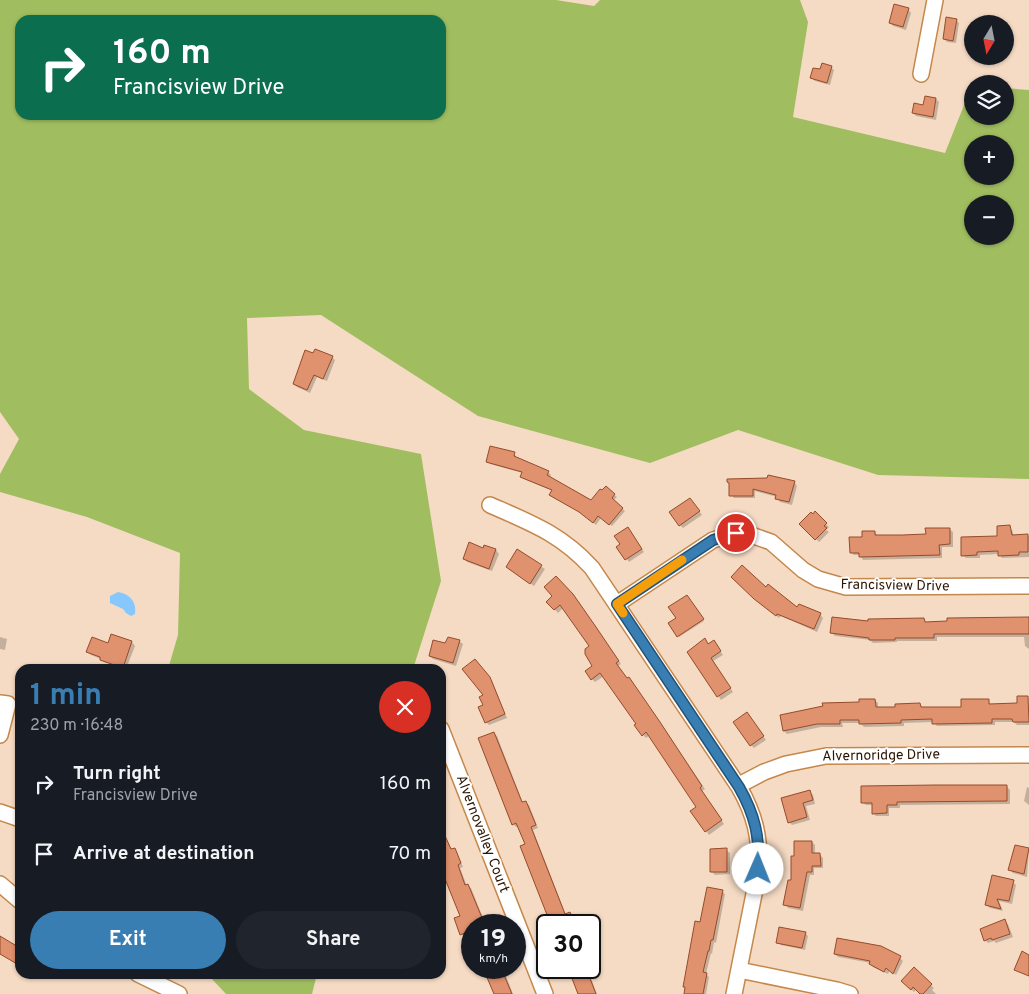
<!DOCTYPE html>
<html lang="en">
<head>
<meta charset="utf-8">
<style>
	:root { --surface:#171b24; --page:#20242c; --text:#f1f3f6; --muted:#9ea1a6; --accent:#387eb3 }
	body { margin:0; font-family:Overpass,sans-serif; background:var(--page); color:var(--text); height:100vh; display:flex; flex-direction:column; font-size:19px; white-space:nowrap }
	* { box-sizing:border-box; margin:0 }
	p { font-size:16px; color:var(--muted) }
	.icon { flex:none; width:28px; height:28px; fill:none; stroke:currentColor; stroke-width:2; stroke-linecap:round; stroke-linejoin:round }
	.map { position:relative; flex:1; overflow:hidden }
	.drawer { position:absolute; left:15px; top:664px; width:431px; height:315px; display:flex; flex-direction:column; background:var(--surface); border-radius:15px; box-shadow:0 1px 4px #0004 }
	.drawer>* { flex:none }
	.guide { position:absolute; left:15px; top:15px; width:431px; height:105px; border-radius:15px; box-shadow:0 1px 4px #0004; background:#0b6e4f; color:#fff; overflow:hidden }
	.needle { width:32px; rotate:190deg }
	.fabs { position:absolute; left:964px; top:15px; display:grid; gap:10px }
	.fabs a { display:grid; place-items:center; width:50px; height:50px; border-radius:50%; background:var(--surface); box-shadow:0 1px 4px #0004; font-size:25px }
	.speed { position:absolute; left:461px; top:914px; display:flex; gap:10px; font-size:25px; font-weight:700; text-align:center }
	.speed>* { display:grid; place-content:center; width:65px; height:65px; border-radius:50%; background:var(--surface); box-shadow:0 1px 4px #0004; line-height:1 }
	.speed small { font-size:12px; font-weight:400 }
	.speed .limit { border:2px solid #111; border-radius:8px; background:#fff; color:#111 }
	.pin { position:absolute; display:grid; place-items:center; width:42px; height:42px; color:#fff; margin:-21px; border:2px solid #fff; border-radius:50%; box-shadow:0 1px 5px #0007 }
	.me { position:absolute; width:55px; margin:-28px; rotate:1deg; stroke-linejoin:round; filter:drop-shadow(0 0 4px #0008) }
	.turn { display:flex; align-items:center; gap:18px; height:105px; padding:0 15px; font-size:22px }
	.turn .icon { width:65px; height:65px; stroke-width:2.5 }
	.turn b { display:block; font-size:35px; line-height:42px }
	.round { display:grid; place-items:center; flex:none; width:52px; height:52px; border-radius:26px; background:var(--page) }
	.headline { display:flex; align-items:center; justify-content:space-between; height:85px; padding:0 15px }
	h1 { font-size:30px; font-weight:700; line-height:38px; color:var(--accent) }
	.primary-button { display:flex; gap:10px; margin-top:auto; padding:10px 15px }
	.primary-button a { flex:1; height:58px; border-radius:30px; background:var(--accent); color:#fff; font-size:20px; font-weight:700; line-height:58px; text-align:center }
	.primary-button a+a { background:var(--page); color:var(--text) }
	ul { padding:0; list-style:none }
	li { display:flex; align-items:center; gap:15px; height:70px; padding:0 15px }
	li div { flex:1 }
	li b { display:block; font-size:19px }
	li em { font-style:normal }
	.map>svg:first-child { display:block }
</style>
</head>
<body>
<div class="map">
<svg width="1029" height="994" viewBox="0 0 1029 994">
	<rect width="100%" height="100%" fill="#f6dbc4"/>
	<path fill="#a0be60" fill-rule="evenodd" d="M0 0H556L594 6 600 0H800L808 22 793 117 945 153 972 85V116H1005V88L1029 90V479L878 475 738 430 650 463 478 416 321 315 247 318 249 389 304 430 421 454 441 581 413 669H168L178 635 180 553 87 517 0 492V474L19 439 0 412ZM20 20H441V115H20ZM972 144H1005V176H972ZM972 204H1005V236H972Z
		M211 974H317L312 994H226L211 978Z"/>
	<path fill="#86c8fd" d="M118 592C130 594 137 602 135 614L131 616 126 613 123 609 110 603V596Z"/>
	<path fill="#0003" d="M908 9 911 13 906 30 893 26 890 23Z
		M956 20 959 23 956 43 947 42 944 39Z
		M831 67 834 70 830 85 815 81 811 78Z
		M936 99 939 102 936 120 916 116 913 113Z
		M332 357 335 360 327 381 317 377 310 393 297 387 294 384Z
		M514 454 516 456V458L548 472 551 475 549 478 591 501 606 488 617 497 613 501 625 511 612 526 601 518 596 525 553 491 524 479 521 476 523 473 490 464 487 461Z
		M794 482 797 486 792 505 780 502 777 497 755 491V498H734L731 495V484Z
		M693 502 702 515 683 528 680 525Z
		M815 513 829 527 826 530 829 532 819 542 801 524Z
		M1009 527 1012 530 1014 536H1029V557L1002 558 999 554 980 555V558H966L962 555 999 537Z
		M949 529 953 532V547H942V558L863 560 860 555H854L851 552 863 538 875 532 878 537 927 535Z
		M631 532 644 552 629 562 618 547Z
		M485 546 496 550 499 554 492 571 467 562 464 558 483 549Z
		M517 551 545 569 534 586 511 570Z
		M556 577 576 599 621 664 618 666 663 727 705 789 702 791 724 824 709 835 692 811 698 807 650 735 646 738 643 735 637 724 604 676 595 682 592 679 594 666 590 647 564 607 558 613 548 602 554 596Z
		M766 589 798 609 820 614 823 618 817 632 781 616 779 618 758 602Z
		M688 597 704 621 679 637 677 619Z
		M1029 619V649L1025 646 1024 637H937V641H897V642L873 643 870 640 835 636 832 633 870 622 924 620 927 623Z
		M112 635 132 642 135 646 126 669 104 662 101 659 91 655 88 652 108 645Z
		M0 637 7 639 5 650 0 649Z
		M705 640 709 645 714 642 723 655 713 661 733 692 721 700 689 652Z
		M459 641 463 644 456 666 433 659 430 656 446 645Z
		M478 664 492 681 507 718 489 725 486 722 484 706 485 696Z
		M1028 697 1029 725H1017L1014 722H995V725L937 726 933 722 904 723V726L864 727 860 723H842L843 727H821L787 734 784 731 781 716 875 700 878 703V708L920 705 924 708H962L988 700 991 705 1018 704Z
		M750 717 766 740 754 748 751 745Z
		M493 733 497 736 523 803 525 802 529 805 538 828 533 830 566 915 570 913 576 924 552 925 526 845 519 826 516 827 513 824Z
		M1006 786 1010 790V804L900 805V808H889V816H876L873 813V805H866L862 802Z
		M1027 787 1029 788V805L1024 801Z
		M809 792 813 795 815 804 806 806 810 820 792 825 789 822Z
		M812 842 815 845V855H820L823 858V868H814V875H810L803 911 788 908 785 904 793 882 795 857Z
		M447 843 452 850H454L457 853 463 867 460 868 467 886 471 888 486 925H472V947L467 936 465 937 461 934 462 916Z
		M1016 846 1029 849 1027 877 1013 873 1010 870Z
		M726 850 730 853V874L715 875 712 872Z
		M1013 882 1016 885 1012 904 999 901 1003 911 990 908 986 905Z
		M722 891 725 894 716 943 714 942 712 954 711 953 706 974 709 977 706 994H685L686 989 684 986 701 924Z
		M1004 921 1008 924 1013 937 996 943 994 941 988 943 985 940Z
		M805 933 808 936 805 950 781 945 778 942Z
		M835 954 900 958 903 961 896 975 890 970 888 974 873 967 871 963 838 957Z
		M484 968H503L513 994H495Z
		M569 968H587L597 994H579Z
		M914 969 934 988 932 990 936 994H922L917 989 914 992 902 981Z"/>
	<path fill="#e0916e" stroke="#954c2b" d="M894 4 909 8 903 27 889 23Z
		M946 17 957 19 953 41 943 39Z
		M822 63 832 66 827 83 810 78 813 68 820 69Z
		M925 96 936 98 933 117 912 113 914 103 923 105Z
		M315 349 333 356 323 379 314 375 307 390 293 384 305 350 313 353Z
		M490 446 515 452 514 456 549 471 547 475 591 500 600 489 602 490 606 486 615 494 612 498 623 508 609 525 598 516 593 523 579 512 549 495 552 490 520 477 522 472 486 462Z
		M768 475 795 481 789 502 775 499 776 495 753 489V496H729V483L727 482V479L767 478Z
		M690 498 700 511 679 526 669 512Z
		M815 511 827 523 824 526 827 528 815 540 799 524 811 512 813 514Z
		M1010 525 1012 535 1028 534V552H1019V555L998 556V551L977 552V555L961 556V537L997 536V526Z
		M628 527 642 549 625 560 616 547 620 544 614 536Z
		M925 528H950V544L939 545 940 555 859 557V553H850L849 537H862V531H875V535H902L926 534Z
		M469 542 483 548 484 545 496 549 489 569 463 559Z
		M517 549 542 565 530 584 506 567Z
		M742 565 766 587 768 584 797 607 799 604 821 613 814 629 777 614 776 616 754 599 731 577Z
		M556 576 573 594 596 627 619 661 616 663 627 678 629 677 660 722 702 786 700 788 722 820 705 832 690 811 696 807 646 732 642 736 634 725 636 724 600 673 591 680 585 671 592 666 585 654V649L589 646 560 605 554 610 546 602 552 596 544 587Z
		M687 595 704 619 677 637 668 623 676 618 668 607Z
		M832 617 868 621V619L924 618 925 622 947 621V618L1029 617V634H934V638H895V640H869V638L830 633Z
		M111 634 132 641 123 668 100 660V657L86 652 92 637 108 643Z
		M448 637 460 640 453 663 429 656 433 640 445 643Z
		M705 638 708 644 714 640 721 651 711 658 731 688 717 697 687 652Z
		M475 659 490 677 505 714 485 723 478 707 483 705 479 697 483 695 462 669Z
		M1017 696H1028L1029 722H1013L1012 719H992V723L932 724V719L901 720V723L859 724V720H840V724H817L783 731 780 715 823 706 822 703 859 702V699H875L876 707H895V704L920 703 921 707H961V699H989V704L1017 703Z
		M747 712 764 736 750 746 733 722Z
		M494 732 522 802 526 801 536 825 531 827 565 914 570 912 574 921 569 923V925H551L520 846 525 844 516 823 512 825 478 738Z
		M935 785H1007V801L897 802V805H887V813L872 814V803H861V786Z
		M810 790 813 800 803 803 807 817 788 823 781 798Z
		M441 827 451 849 455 848 461 863 458 865 465 885 468 884 485 925H472V951L465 933 460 935 454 918 460 916 441 869Z
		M794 841H812V853H820L821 866H812V872H807L800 908 783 905 788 880H791V856H794Z
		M1015 845 1029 848 1024 874 1008 870Z
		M727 848V872H710V849Z
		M992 875 1014 880 1009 901 997 899 1001 909 985 905Z
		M707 887 723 890 713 940H711L709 951H708L703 972 707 973 703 994H684L685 987H683L695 921 700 922Z
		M1005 919 1010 934 992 940 991 938 984 941 980 929Z
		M779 927 806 932 802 948 776 943Z
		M0 936 20 948V958L17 964 0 954Z
		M837 938 881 946 901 956 893 974 886 968 884 972 869 964 870 961 834 954Z
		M1022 951 1029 955V976L1014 970Z
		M914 967 932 984 923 994H920L913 987 911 990 901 981Z
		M483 968H501L512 994H494Z
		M568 968H586L596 994H578Z"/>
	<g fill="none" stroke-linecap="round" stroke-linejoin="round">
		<g stroke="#c5884b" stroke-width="18">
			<path id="minor" d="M921 74 935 0
				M490 505C531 523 561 534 592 568L739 787C755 815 760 837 759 869L734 994
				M617 604 713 540 736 533 748 534 771 542 803 570 818 579 846 587 1029 586
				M0 703 8 704 0 735
				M441 729 545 994
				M739 787 743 783 764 772 786 764 826 756 1029 755
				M0 812 20 819
				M0 884 20 901
				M739 970 837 990 850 994
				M138 974 179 994"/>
		</g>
		<use href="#minor" stroke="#fff" stroke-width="15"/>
	</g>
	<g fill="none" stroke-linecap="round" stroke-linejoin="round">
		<g stroke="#245274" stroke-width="12">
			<path id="route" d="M736 533 713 540 617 604 739 787C755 815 760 837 758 869"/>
		</g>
		<use href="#route" stroke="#387eb3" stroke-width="9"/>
		<path stroke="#f59e0b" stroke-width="9" d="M623 613 617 604 682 560"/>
	</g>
	<g text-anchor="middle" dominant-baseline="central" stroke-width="4" stroke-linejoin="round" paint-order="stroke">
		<g font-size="14" fill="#2b1400" stroke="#fff">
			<text transform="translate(895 586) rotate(1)">Francisview Drive</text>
			<text transform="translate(881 756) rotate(-1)">Alvernoridge Drive</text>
			<text transform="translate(482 834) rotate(69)">Alvernovalley Court</text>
		</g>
	</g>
</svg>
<div class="fabs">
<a><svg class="needle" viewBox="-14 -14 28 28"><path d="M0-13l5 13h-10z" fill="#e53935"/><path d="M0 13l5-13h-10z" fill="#9ea1a6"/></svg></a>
<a><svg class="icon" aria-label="layers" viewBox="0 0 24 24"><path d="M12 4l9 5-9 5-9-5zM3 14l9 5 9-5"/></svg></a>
<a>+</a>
<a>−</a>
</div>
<div class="speed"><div>19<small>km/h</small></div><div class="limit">30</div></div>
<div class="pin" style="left:736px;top:533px;background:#d93025"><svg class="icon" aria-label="arrive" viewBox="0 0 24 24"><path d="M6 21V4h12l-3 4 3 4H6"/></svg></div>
<svg class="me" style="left:758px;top:869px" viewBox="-20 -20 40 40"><circle r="19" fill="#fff"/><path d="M0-13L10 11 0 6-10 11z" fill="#387eb3"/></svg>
<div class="guide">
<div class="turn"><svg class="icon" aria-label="right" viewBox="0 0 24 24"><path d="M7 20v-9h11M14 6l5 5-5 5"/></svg><div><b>160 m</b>Francisview Drive</div></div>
</div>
<section class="drawer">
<div class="headline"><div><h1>1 min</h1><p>230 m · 16:48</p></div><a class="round" style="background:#d93025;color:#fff"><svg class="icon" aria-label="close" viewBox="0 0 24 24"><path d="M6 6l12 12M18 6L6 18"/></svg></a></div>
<ul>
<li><svg class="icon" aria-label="right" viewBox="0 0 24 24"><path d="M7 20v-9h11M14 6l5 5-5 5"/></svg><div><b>Turn right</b><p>Francisview Drive</p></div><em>160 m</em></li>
<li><svg class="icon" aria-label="arrive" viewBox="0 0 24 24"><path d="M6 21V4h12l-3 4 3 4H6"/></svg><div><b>Arrive at destination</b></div><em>70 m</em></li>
</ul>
<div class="primary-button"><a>Exit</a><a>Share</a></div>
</section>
</div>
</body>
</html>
